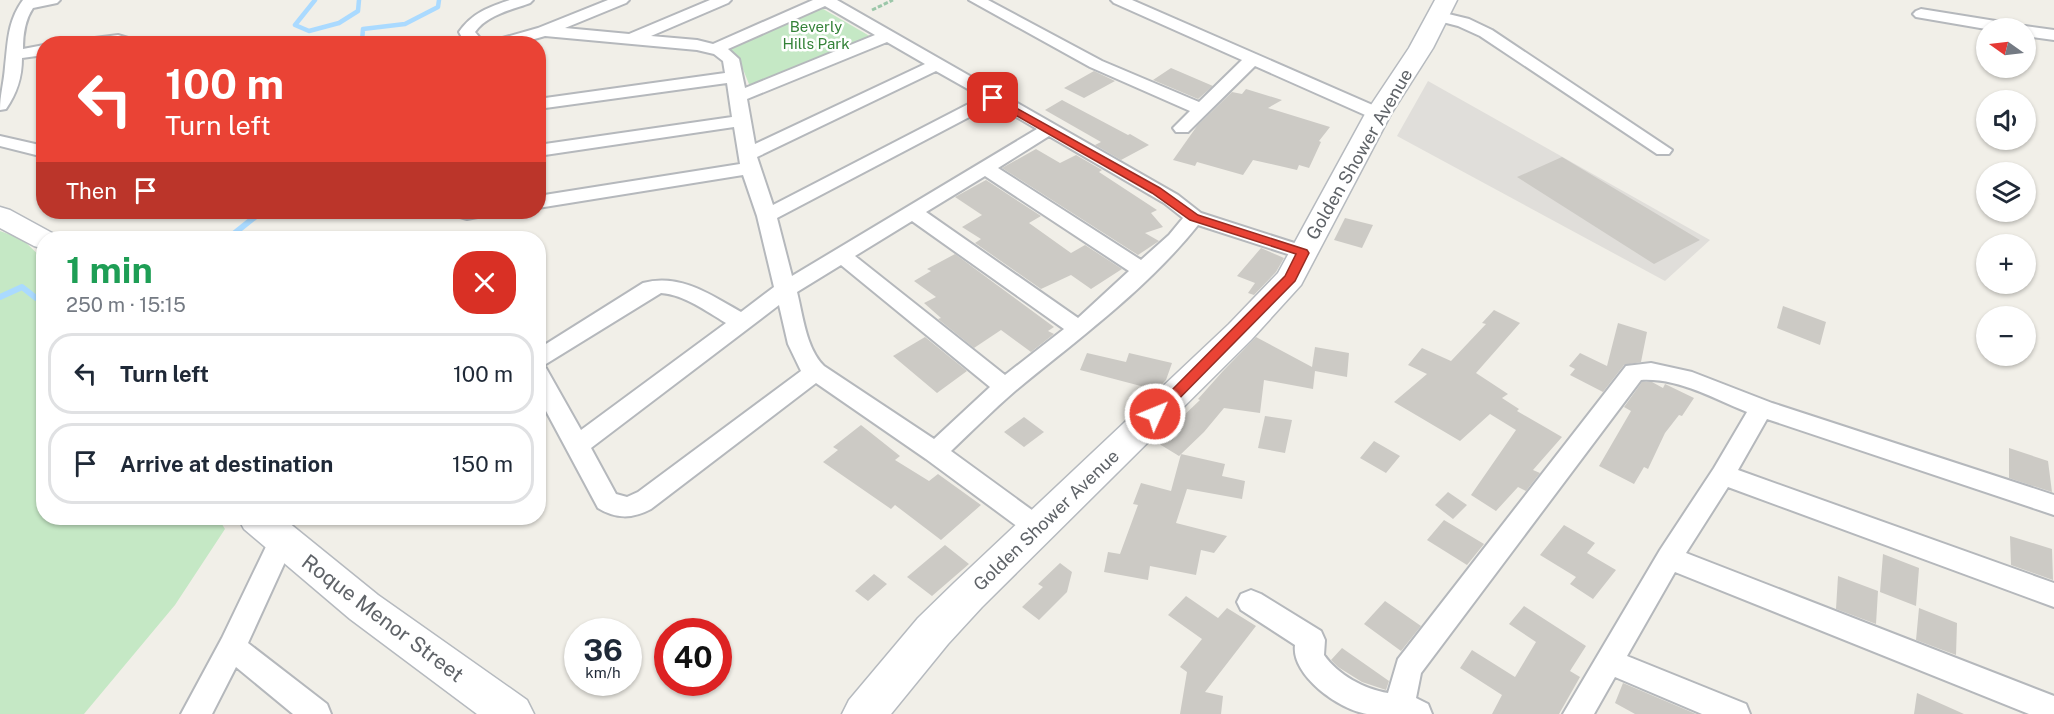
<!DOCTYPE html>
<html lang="en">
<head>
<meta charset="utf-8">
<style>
	:root { --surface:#fff; --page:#f6f6f7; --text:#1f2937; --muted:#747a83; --line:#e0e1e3 }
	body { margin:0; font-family:"Public Sans",sans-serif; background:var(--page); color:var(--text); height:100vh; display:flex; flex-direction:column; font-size:22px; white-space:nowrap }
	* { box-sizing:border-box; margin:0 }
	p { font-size:20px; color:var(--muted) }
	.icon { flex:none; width:33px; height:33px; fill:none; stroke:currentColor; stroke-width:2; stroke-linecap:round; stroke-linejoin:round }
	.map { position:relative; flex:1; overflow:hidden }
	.details { position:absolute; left:36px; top:231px; width:510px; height:294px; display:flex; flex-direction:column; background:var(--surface); border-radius:24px; box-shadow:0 2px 4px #0004 }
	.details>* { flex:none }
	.top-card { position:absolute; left:36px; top:36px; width:510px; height:183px; border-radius:24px; box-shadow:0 2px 4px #0004; background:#ea4335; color:#fff; overflow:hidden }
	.needle { width:39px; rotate:284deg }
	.fabs { position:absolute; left:1976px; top:18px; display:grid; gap:12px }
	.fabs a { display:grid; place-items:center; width:60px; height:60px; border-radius:50%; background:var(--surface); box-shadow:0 2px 4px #0004; font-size:30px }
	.speed { position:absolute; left:564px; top:618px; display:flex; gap:12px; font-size:30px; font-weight:700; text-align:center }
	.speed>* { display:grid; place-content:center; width:78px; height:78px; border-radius:50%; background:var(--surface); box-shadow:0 2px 4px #0004; line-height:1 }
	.speed small { font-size:15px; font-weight:400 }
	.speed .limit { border:9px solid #d22; background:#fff; color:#111 }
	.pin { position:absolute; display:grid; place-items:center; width:51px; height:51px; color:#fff; margin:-26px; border-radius:12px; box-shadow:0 3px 9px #0006 }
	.me { position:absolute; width:66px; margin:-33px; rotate:46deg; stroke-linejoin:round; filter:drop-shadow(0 0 4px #0008) }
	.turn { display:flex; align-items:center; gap:21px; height:126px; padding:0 30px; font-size:27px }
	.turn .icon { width:78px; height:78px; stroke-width:2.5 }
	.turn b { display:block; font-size:42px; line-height:51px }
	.then { display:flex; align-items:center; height:57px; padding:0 30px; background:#0003; gap:12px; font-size:22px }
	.round { display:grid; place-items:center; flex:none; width:63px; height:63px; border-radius:24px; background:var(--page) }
	.overview { display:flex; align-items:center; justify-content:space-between; height:102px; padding:0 30px }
	h1 { font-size:36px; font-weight:700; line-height:45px; color:#1e9e55 }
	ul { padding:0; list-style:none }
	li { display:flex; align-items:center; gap:18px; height:81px; margin:0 12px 9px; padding:0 18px; border:3px solid var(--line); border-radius:24px }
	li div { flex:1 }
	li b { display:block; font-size:22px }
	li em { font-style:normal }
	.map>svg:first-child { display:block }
</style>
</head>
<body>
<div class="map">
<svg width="2054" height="714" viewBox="0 0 2054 714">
	<rect width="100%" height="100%" fill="#f1efe8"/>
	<path fill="#e0deda" d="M1428 81 1710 240 1665 281 1397 136Z"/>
	<path fill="#c5e8c5" d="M818 6 873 38 751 89 738 57 720 50Z
		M0 231 22 239 43 259 44 518H218L225 529 175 605 84 714H0Z"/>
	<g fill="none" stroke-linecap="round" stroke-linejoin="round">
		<path stroke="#aadaff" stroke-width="4.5" d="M315 0 295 25 309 31 339 23 358 11 359 0
			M356 44 362 41 363 29 405 24 438 7 439 0"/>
		<path stroke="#aadaff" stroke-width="6" d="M202 238 231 236 261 212
			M0 297 22 287 36 298 44 294"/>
	</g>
	<path fill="#cccac5" d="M1171 68 1213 86 1198 99 1153 80Z
		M1094 71 1115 81 1084 98 1064 88Z
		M1246 89 1282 100 1268 108 1330 127 1319 141 1321 142 1309 168 1299 165 1297 170 1253 160 1243 175 1197 162 1195 166 1173 160 1197 126 1232 92 1242 94Z
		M1062 100 1128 135 1130 134 1149 145 1121 160 1095 145 1101 142 1045 110Z
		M1036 149 1060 163 1076 155 1102 170 1099 172 1157 210 1151 213 1163 227 1145 233 1159 241 1138 255 1002 168Z
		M1562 157 1700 240 1654 264 1517 177Z
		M986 180 1041 216 1029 223 1071 253 1085 245 1122 269 1091 289 1071 275 1041 289 975 243 981 239 962 227 982 215 955 197Z
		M1345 218 1373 225 1362 248 1334 240Z
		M1261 248 1284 258 1276 272 1254 295 1248 293 1255 283 1237 276Z
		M955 254 1054 327 1048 331 1054 334 1031 352 1001 330 974 348 938 319 941 318 924 303 936 297 914 281 931 271 927 269Z
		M1783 306 1826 322 1820 345 1777 328Z
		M1494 310 1520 323 1476 373 1508 394 1502 398 1519 409 1517 411 1562 437 1533 470 1540 473 1526 491 1518 487 1496 511 1471 495 1516 430 1490 414 1460 441 1394 402 1427 374 1408 365 1422 348 1451 361 1486 324 1482 323Z
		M1618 323 1647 332 1641 362 1624 365 1603 392 1570 375 1575 369 1569 366 1580 353 1607 366Z
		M925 337 967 371 937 393 893 356Z
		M1256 337 1312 367 1315 347 1349 353 1347 377 1315 371 1313 389 1264 380 1260 413 1224 408 1204 432 1179 456 1156 442 1200 400 1198 399 1223 371Z
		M1087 353 1126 362 1129 353 1172 363 1166 380 1156 390 1080 370Z
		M1642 382H1652L1663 388 1665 384 1694 398 1682 416 1679 415 1665 433 1648 469 1644 467 1634 484 1599 466 1631 411 1624 407Z
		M1265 416 1292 420 1285 453 1258 448Z
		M1024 417 1044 432 1024 447 1004 432Z
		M861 425 900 456 895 460 929 481 938 474 981 505 941 540 895 505 891 509 823 462 838 450 833 447Z
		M1374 441 1400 456 1386 473 1360 458Z
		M2009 448 2048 461 2052 492 2009 478Z
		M1181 454 1225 464 1222 476 1245 481 1242 499 1187 489 1176 523 1227 536 1214 553 1201 550 1196 575 1150 566 1148 580 1104 572 1108 552 1120 554 1138 505 1133 504 1141 483 1171 491Z
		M1448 492 1467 505 1453 519 1435 505Z
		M1444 520 1484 544 1467 565 1427 540Z
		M1564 525 1595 543 1587 553 1616 570 1593 599 1570 584 1576 577 1540 555Z
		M2010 536 2052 549 2053 580 2011 565Z
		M945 545 969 564 932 596 907 577Z
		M1883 554 1919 568 1916 606 1880 592Z
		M1060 563 1072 572 1067 592 1039 620 1022 607 1043 587 1038 584Z
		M874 574 887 584 868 601 855 591Z
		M1838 576 1878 591 1876 624 1836 609Z
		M1186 596 1218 618 1227 608 1256 626 1205 692 1223 696 1221 714H1180L1187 672 1180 667 1202 639 1168 615Z
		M1385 601 1421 626 1401 651 1364 624Z
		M1524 606 1586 646 1570 671 1580 677 1559 714H1492L1502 695 1460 668 1472 650 1515 677 1536 642 1509 624Z
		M1919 608 1957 623 1956 655 1916 640Z
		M1342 648 1389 681 1386 690 1362 682 1338 667 1331 660Z
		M1623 683 1696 714H1635L1615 703Z
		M1917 693 1964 714H1914Z"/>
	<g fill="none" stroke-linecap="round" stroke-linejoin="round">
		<g stroke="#b5b8bc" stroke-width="4">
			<path id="street" d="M23 0H60L57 3 33 8C25 20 23 34 23 49L44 45V55L22 58C22 78 17 93 6 109L0 110C0 95 4 82 5 67 8 43 7 22 23 0Z
				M510 0H533L530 3C511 10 487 15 475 32L485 44 465 43 459 32C472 13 489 7 510 0Z
				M608 0H629L626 3 565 28 629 34 710 0H731L728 3 651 36 697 40 713 44 813 0H837L1178 195 1201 213 1310 248 1313 253 1310 258 1303 259 1198 225C1147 289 1078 339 1015 391 993 410 972 431 951 451L1047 521 1051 528 1047 535 1038 538 1029 535 926 459 816 383 651 509C632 519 616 519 598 508L538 396V349L643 283C679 273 710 294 741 312L774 287 757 216 743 175 538 208V196L740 164 734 127 538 156V145L732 117 727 83 538 109V99L725 73 723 61 714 54 697 50 545 36 517 44H490L492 41 538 28ZM825 6 875 35 745 88 739 59 728 49ZM887 42 925 64 755 144 747 99ZM936 71 982 97 773 205 757 157ZM994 104 1037 129 792 276 777 218ZM1049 136 1164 203 1183 218 1169 235 1141 260 998 168ZM985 176 1129 271 1078 318 926 212ZM912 221 1064 329 1005 375 855 256ZM841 265 990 387 934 439 824 366C806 348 803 316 797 292ZM661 293C685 295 706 311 726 323L581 430 546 368 541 367ZM779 305 788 344 801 371 638 492 627 497 616 494 591 448Z
				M969 0H988L1102 61 1199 102 1242 60 1114 3 1111 0H1132L1384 110 1387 114 1384 118H1372L1255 66 1188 132H1176L1173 128 1190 111 1090 67Z
				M1921 9 2008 23 2016 28 1986 29 1916 17 1913 14 1916 11Z
				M1436 11 1469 19 1492 30 1672 150 1669 154H1657L1480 36 1458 26 1431 19 1428 16 1431 13Z
				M2025 26 2054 30V40L2025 36V28H2019Z
				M118 35 138 41 140 44H79L87 39Z
				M0 136 44 146V157L0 146Z
				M458 212H486L483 216 467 219 460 217Z
				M1651 363 1692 372 1772 403 2054 495V515L1767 419 1738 470 2054 583V607L1728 487 1686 553 2054 696V714H2029L1675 572 1627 656 1746 704 1750 714H1702L1615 677 1594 714H1563L1660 550 1714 468 1747 412C1712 398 1679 378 1641 380L1421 673 1416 698 1428 704 1432 714C1411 714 1388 714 1367 714 1340 710 1291 676 1295 645L1241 610 1237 602 1241 594 1251 590 1261 594 1321 631 1325 640 1324 655C1338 675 1364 689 1388 693L1398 659 1626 366Z
				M282 529 291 532 295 540 248 643 327 704 331 714H293L236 667 212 714H181L222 638 273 532Z"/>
		</g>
		<g stroke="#b6babf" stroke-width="3">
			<path id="secondary" d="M1435 0H1457L1433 48 1391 114 1301 285 1251 340 982 607 948 644 891 714H842L849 700 918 618 954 583 1229 324 1278 273 1365 114 1409 48Z
				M0 207 10 210 54 234 58 238H44V249L34 246 0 228Z
				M238 518H283L378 595 527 700 534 714H477L350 619 244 529Z"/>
		</g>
		<path stroke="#9cc7a9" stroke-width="3" stroke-dasharray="4.5 2" stroke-linecap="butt" d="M872 10 893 0"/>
		<use href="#street" fill="#fff" fill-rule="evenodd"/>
		<use href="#secondary" fill="#fff" fill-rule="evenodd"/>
	</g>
	<path fill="#ea4335" stroke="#982c22" stroke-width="1.5" d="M993 95 1160 188 1198 215 1307 250 1309 253 1295 281 1161 417H1150L1148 414 1285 276 1296 254 1190 220 1152 193 989 100V96Z"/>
	<g text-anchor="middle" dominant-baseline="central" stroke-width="5" stroke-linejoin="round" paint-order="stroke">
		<g font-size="15" fill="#348238" stroke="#fff">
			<text x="816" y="26">Beverly<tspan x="816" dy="17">Hills Park</tspan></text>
		</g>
		<g font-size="18" fill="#5f6368" stroke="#fff">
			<text transform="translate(1359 154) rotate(-60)">Golden Shower Avenue</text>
			<text transform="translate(1046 520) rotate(-44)">Golden Shower Avenue</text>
		</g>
		<g font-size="21" fill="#5f6368" stroke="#fff">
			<text transform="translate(383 618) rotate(37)">Roque Menor Street</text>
		</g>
	</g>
</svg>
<div class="fabs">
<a><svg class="needle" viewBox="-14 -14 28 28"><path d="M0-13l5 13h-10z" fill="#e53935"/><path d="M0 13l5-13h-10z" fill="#747a83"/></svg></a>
<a><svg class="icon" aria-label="sound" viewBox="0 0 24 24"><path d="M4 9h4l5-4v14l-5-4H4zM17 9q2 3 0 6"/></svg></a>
<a><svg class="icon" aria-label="layers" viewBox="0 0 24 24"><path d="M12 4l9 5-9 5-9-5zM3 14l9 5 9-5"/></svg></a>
<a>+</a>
<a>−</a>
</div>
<div class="speed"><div>36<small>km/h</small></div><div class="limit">40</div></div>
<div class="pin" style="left:993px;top:98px;background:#d93025"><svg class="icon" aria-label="arrive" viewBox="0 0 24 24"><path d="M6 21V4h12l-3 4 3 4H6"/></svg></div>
<svg class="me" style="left:1155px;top:414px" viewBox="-20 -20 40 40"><circle r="17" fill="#ea4335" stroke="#fff" stroke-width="3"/><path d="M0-11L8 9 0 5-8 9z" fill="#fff"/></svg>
<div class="top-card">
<div class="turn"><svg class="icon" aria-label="left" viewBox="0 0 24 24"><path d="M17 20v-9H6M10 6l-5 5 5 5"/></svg><div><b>100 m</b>Turn left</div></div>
<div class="then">Then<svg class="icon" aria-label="arrive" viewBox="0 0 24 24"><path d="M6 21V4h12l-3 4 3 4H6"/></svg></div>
</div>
<section class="details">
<div class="overview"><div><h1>1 min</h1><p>250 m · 15:15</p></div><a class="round" style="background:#d93025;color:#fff"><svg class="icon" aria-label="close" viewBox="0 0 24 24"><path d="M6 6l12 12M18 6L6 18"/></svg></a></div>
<ul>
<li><svg class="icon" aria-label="left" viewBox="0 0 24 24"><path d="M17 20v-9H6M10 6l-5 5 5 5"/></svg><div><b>Turn left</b></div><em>100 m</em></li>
<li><svg class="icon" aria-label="arrive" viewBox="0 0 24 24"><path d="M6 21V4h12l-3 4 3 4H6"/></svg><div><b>Arrive at destination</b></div><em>150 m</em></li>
</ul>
</section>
</div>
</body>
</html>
